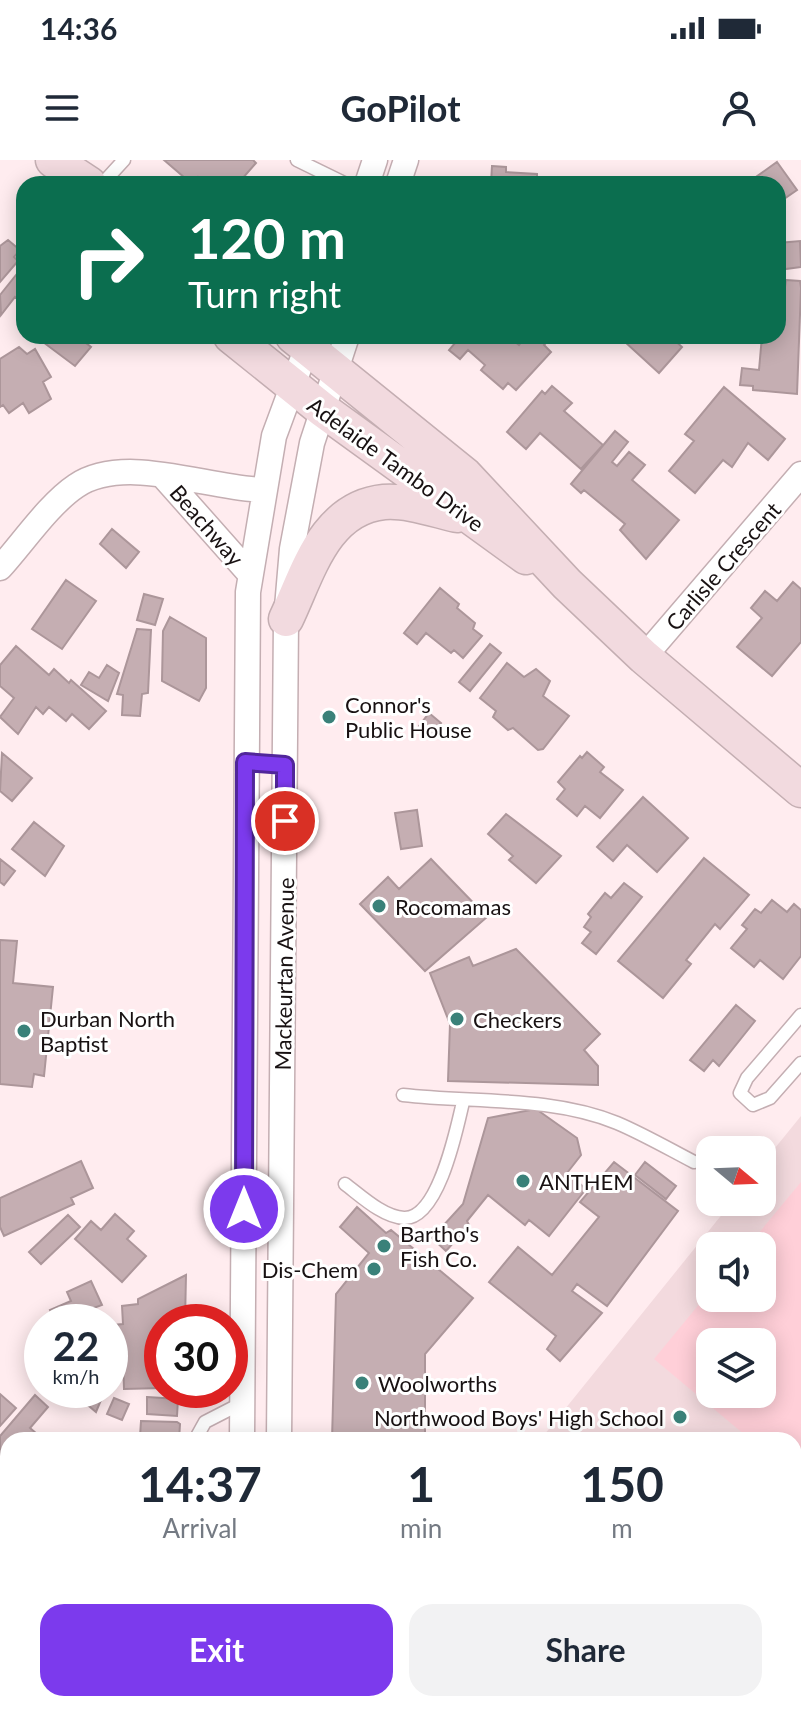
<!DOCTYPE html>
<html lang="en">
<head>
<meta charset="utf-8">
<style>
	:root { --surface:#fff; --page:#f2f2f3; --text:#1f2937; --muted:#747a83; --accent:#7c3aed }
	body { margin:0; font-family:Lato,sans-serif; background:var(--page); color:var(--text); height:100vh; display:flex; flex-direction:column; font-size:30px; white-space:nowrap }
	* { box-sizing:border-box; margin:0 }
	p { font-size:26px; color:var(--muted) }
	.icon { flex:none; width:44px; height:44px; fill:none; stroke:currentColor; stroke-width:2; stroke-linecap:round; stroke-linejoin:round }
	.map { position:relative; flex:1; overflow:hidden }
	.drawer { position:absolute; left:0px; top:1272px; width:802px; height:280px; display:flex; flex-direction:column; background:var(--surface); border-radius:24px 24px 0 0; box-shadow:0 4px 20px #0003 }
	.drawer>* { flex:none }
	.top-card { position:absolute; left:16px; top:16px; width:770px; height:168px; border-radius:24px; box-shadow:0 4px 20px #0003; background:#0b6e4f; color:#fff; overflow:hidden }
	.needle { width:52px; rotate:109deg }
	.buttons { position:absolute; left:696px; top:976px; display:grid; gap:16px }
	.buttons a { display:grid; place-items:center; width:80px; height:80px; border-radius:16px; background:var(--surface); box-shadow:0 4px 20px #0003; font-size:40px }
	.speed { position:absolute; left:24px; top:1144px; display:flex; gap:16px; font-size:40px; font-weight:700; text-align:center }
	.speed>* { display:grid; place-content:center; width:104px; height:104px; border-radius:50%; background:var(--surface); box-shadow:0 4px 20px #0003; line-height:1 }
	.speed small { font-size:20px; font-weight:400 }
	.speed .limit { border:12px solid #d22; background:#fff; color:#111 }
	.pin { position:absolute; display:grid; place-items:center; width:68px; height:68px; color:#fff; margin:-34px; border:4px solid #fff; border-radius:50%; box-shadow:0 2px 8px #0007 }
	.me { position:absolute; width:88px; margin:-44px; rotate:0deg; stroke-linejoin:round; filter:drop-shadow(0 0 6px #0008) }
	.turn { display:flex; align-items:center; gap:28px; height:168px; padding:0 40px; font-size:36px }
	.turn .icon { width:104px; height:104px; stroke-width:2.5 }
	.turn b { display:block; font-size:56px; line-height:68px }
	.eta { display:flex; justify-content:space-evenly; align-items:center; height:136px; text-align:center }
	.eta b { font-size:48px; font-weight:700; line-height:56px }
	.cta { display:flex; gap:16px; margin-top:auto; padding:16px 40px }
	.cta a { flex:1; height:92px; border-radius:24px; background:var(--accent); color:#fff; font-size:32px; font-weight:700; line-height:92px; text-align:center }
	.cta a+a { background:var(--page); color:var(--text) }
	.status { display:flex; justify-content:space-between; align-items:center; height:56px; padding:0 40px; background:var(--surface); direction:ltr }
	.status svg { height:22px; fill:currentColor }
	header { display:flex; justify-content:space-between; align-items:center; height:104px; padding:0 40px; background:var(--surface); font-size:36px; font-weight:700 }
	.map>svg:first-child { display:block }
</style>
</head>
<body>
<div class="status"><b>14:36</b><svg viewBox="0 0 49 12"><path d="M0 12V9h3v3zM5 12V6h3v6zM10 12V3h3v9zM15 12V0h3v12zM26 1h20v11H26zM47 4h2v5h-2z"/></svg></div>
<header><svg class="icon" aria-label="menu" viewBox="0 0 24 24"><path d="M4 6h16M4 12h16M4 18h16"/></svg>GoPilot<svg class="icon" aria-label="person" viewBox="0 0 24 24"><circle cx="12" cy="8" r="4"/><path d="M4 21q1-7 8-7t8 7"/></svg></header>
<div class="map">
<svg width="801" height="1552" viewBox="0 0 801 1552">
	<rect width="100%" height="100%" fill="#ffecef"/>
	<path fill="#f3dade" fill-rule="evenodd" d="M801 956V1552H297V1544H794V1280H540L732 1042H762V1004ZM710 1086H762V1138H710ZM710 1182H762V1234H710Z"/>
	<path fill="#ffcfd8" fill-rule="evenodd" d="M801 1022V1322L794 1316V1280H751L654 1199 710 1131V1138H762V1086H748ZM710 1182H762V1234H710Z
		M794 1329 801 1335V1552H740L730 1544H794Z
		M345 1544H495L504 1552H345Z"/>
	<path fill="#c5aeb2" stroke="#ac969a" stroke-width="2" d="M164 0H253L256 3 241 20 244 24H206L198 17 192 24Z
		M777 2 797 30 778 43V24H746Z
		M492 6 506 7V12L537 14V24H491Z
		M8 80 20 90 14 97 18 101 0 122V86Z
		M800 81 801 107 778 110V83Z
		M24 105V133L19 140 15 137 1 155 0 135Z
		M786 120 800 121 801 128 797 234 753 230V226L740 225 742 208 759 210 762 176H778V127H785Z
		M35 176H77L91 187 75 206Z
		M461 176H508L519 185 526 176H547L550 178 544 185 551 192 516 230 508 223 503 229 481 210 485 205 468 190 460 199 449 190Z
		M631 176H670L682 187 659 213 625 182Z
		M19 187 27 194 35 189 51 217 43 222 51 239 29 253 23 243 9 253 3 245 0 247V199Z
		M552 226 572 243 564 251 603 285 581 309 540 273 526 289 507 272 542 231 545 234Z
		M724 227 785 279 768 300 748 283 732 307 723 300 695 333 669 311 694 281 685 274Z
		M615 271 628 282 612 302 617 306 629 292 645 305 632 320 679 360 646 399 620 370 625 364 584 330 581 333 571 324Z
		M112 369 139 392 126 408 100 384Z
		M66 420 96 441 62 489 32 469Z
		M793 422 801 429V482L772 516 737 487 762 458 751 448 765 431 777 441Z
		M440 428 459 444 457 448 475 463 473 469 482 476 463 498 454 490 451 493 426 473 417 484 404 473Z
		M144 434 163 439 155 465 137 460Z
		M170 457 206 478V528L199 541 162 521 163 471Z
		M137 469 151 470 148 533 142 534 140 556 122 555 123 535 117 534Z
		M490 484 501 493 470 531 459 522Z
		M16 486 49 515 54 509 69 523 71 520 106 551 89 569 72 554 66 561 49 547 43 554 36 547 18 574 0 557 14 538 0 526V505Z
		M507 503 524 517 536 509 550 521 543 536 569 556 543 589 538 590 513 568 508 570 493 557 496 551 480 538Z
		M107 505 119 513 108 541 81 525 89 512 99 518Z
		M429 553 441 563 430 575 419 566Z
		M587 592 604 607 600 612 623 630 600 658 585 646 577 656 557 639 565 629 558 622 580 596 582 598Z
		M2 593 32 618 12 641 0 631Z
		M643 637 688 678 657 712 627 685 613 701 597 687Z
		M417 650 422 686 401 689 395 653Z
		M506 654 561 696 536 723 509 700 513 696 488 674Z
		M34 662 64 686 45 716 12 689Z
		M704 698 749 735 720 769 715 764 686 800 691 804 663 838 618 801Z
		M0 699 15 711 4 725 0 722Z
		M431 699 487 757 425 811 360 744 388 717 399 729Z
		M624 723 642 737 596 794 582 783 591 772 584 767 591 757 588 754 605 733 611 738Z
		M772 740 787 752 794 744 801 750V796L783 819 760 800 754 807 731 788 747 769 742 765 755 749 761 753Z
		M0 780 17 781 13 823 53 827 44 916 34 914 32 927 0 924Z
		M516 789 600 874 584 890 598 906V925L448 921 450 864 430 813 469 797 473 806Z
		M736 845 755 861 719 906 713 900 704 911 690 900Z
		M536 949 577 978 581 995 567 1013 586 1029 549 1076 529 1060 525 1065 488 1035 467 1061 469 1065 446 1091 432 1078 463 1044 488 958Z
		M81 1001 93 1028 71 1038 74 1044 4 1076 0 1067V1038Z
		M614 1002 678 1051 607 1146 577 1124 572 1131 602 1153 560 1201 547 1189 556 1176 489 1122 518 1087 552 1115 599 1057 580 1042Z
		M645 1002 676 1026 666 1039 635 1015Z
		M357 1047 386 1073 391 1070 473 1138 425 1194V1280H332L336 1134 369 1093 340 1067Z
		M115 1054 134 1071 127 1079 146 1096 122 1122 75 1079 91 1061 101 1070Z
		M68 1055 80 1067 41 1104 29 1092Z
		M186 1115 185 1162H162V1228L124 1229 123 1199H115L113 1165 123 1164 122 1146 138 1144V1139Z
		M91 1121 102 1145 55 1162 50 1150 71 1141 67 1132Z
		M70 1230H89L101 1240 96 1252Z
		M0 1234 16 1248 0 1266Z
		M35 1235 48 1247 30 1268 44 1280H8V1309L0 1302V1276Z
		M147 1237 178 1239 177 1256 147 1254Z
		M114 1238 129 1244 122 1260 107 1254Z
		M141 1261 177 1262 180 1264 179 1280H145L140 1277Z
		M0 1448 8 1455 6 1509 0 1504Z
		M52 1544H113L107 1552H62Z"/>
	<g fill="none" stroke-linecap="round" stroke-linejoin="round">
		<g stroke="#c4aeb2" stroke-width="15">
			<path id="lane" d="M297 0 346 24
				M102 24 124 0
				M801 855 747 918 740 933 753 945 770 938 801 903
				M403 935C473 943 551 936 617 963 643 974 669 989 694 1002
				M345 1024C361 1036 383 1057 404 1058 439 1059 457 967 463 942
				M195 1280 205 1262 242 1243"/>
		</g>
		<g stroke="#c4aeb2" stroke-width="27">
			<path id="street" d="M367 24 375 0
				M398 24 406 0
				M163 316 250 414
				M0 408C22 384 49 344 76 326 125 293 208 329 264 330
				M644 497 801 314
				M242 1280 248 432 274 276 311 176
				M279 1280 286 459 292 389 312 283 347 176
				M0 1397 8 1404
				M239 1552V1544
				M275 1552 276 1544"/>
		</g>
		<g stroke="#c4aeb2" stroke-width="37">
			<path id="secondary" d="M53 0 89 24
				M231 176 323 250 526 397
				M293 176 465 315 567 424 644 497 801 630
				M286 459C308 413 324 348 384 342 407 340 435 350 457 355"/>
		</g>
		<use href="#lane" stroke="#fff" stroke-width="12"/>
		<use href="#street" stroke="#fff" stroke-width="24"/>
		<use href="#secondary" stroke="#f2dadf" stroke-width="34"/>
	</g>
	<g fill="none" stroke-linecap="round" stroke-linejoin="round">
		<g stroke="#51269a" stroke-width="20">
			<path id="route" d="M244 1049 245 602 285 605V661"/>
		</g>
		<use href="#route" stroke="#7c3aed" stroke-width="14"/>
	</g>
	<g fill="#3a8179" stroke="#fff" stroke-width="3">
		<circle cx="329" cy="557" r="8"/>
		<circle cx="379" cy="746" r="8"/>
		<circle cx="457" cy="859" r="8"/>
		<circle cx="24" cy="871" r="8"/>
		<circle cx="523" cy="1021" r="8"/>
		<circle cx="384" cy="1086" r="8"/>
		<circle cx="374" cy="1109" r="8"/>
		<circle cx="362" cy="1223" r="8"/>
		<circle cx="680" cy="1257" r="8"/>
	</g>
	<g text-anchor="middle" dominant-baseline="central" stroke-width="6" stroke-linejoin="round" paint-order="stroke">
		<g font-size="22" fill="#181112" stroke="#fff">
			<text transform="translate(396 304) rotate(36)">Adelaide Tambo Drive</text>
			<text transform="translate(207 365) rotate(49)">Beachway</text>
			<text transform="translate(723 406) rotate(-49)">Carlisle Crescent</text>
			<text transform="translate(284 814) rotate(-89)">Mackeurtan Avenue</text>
		</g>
		<g font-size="22" fill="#181112" stroke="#fff" text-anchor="start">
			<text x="345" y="544">Connor's<tspan x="345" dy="25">Public House</tspan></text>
			<text x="395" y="746">Rocomamas</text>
			<text x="40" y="858">Durban North<tspan x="40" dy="25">Baptist</tspan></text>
			<text x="473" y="859">Checkers</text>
			<text x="539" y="1021">ANTHEM</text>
			<text x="400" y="1073">Bartho's<tspan x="400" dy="25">Fish Co.</tspan></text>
			<text x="358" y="1109" text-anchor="end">Dis-Chem</text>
			<text x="378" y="1223">Woolworths</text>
			<text x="664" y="1257" text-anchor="end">Northwood Boys' High School</text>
		</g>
	</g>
</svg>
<div class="buttons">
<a><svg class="needle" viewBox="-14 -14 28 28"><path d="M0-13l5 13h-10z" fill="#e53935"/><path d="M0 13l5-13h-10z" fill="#747a83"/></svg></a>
<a><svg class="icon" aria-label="sound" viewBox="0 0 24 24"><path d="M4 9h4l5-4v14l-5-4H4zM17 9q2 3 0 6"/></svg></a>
<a><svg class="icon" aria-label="layers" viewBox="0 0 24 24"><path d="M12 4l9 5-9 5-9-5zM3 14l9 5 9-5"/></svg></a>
</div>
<div class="speed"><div>22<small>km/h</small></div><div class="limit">30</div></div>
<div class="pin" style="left:285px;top:661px;background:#d93025"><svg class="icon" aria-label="arrive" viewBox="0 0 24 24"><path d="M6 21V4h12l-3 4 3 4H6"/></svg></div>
<svg class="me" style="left:244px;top:1049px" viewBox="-20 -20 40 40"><circle r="17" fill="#7c3aed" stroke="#fff" stroke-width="3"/><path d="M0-11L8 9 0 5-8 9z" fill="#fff"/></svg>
<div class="top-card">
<div class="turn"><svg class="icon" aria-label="right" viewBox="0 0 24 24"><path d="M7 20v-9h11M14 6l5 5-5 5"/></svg><div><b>120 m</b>Turn right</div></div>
</div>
<section class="drawer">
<div class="eta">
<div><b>14:37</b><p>Arrival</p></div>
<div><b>1</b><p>min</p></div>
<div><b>150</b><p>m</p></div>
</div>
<div class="cta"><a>Exit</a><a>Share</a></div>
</section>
</div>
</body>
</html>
